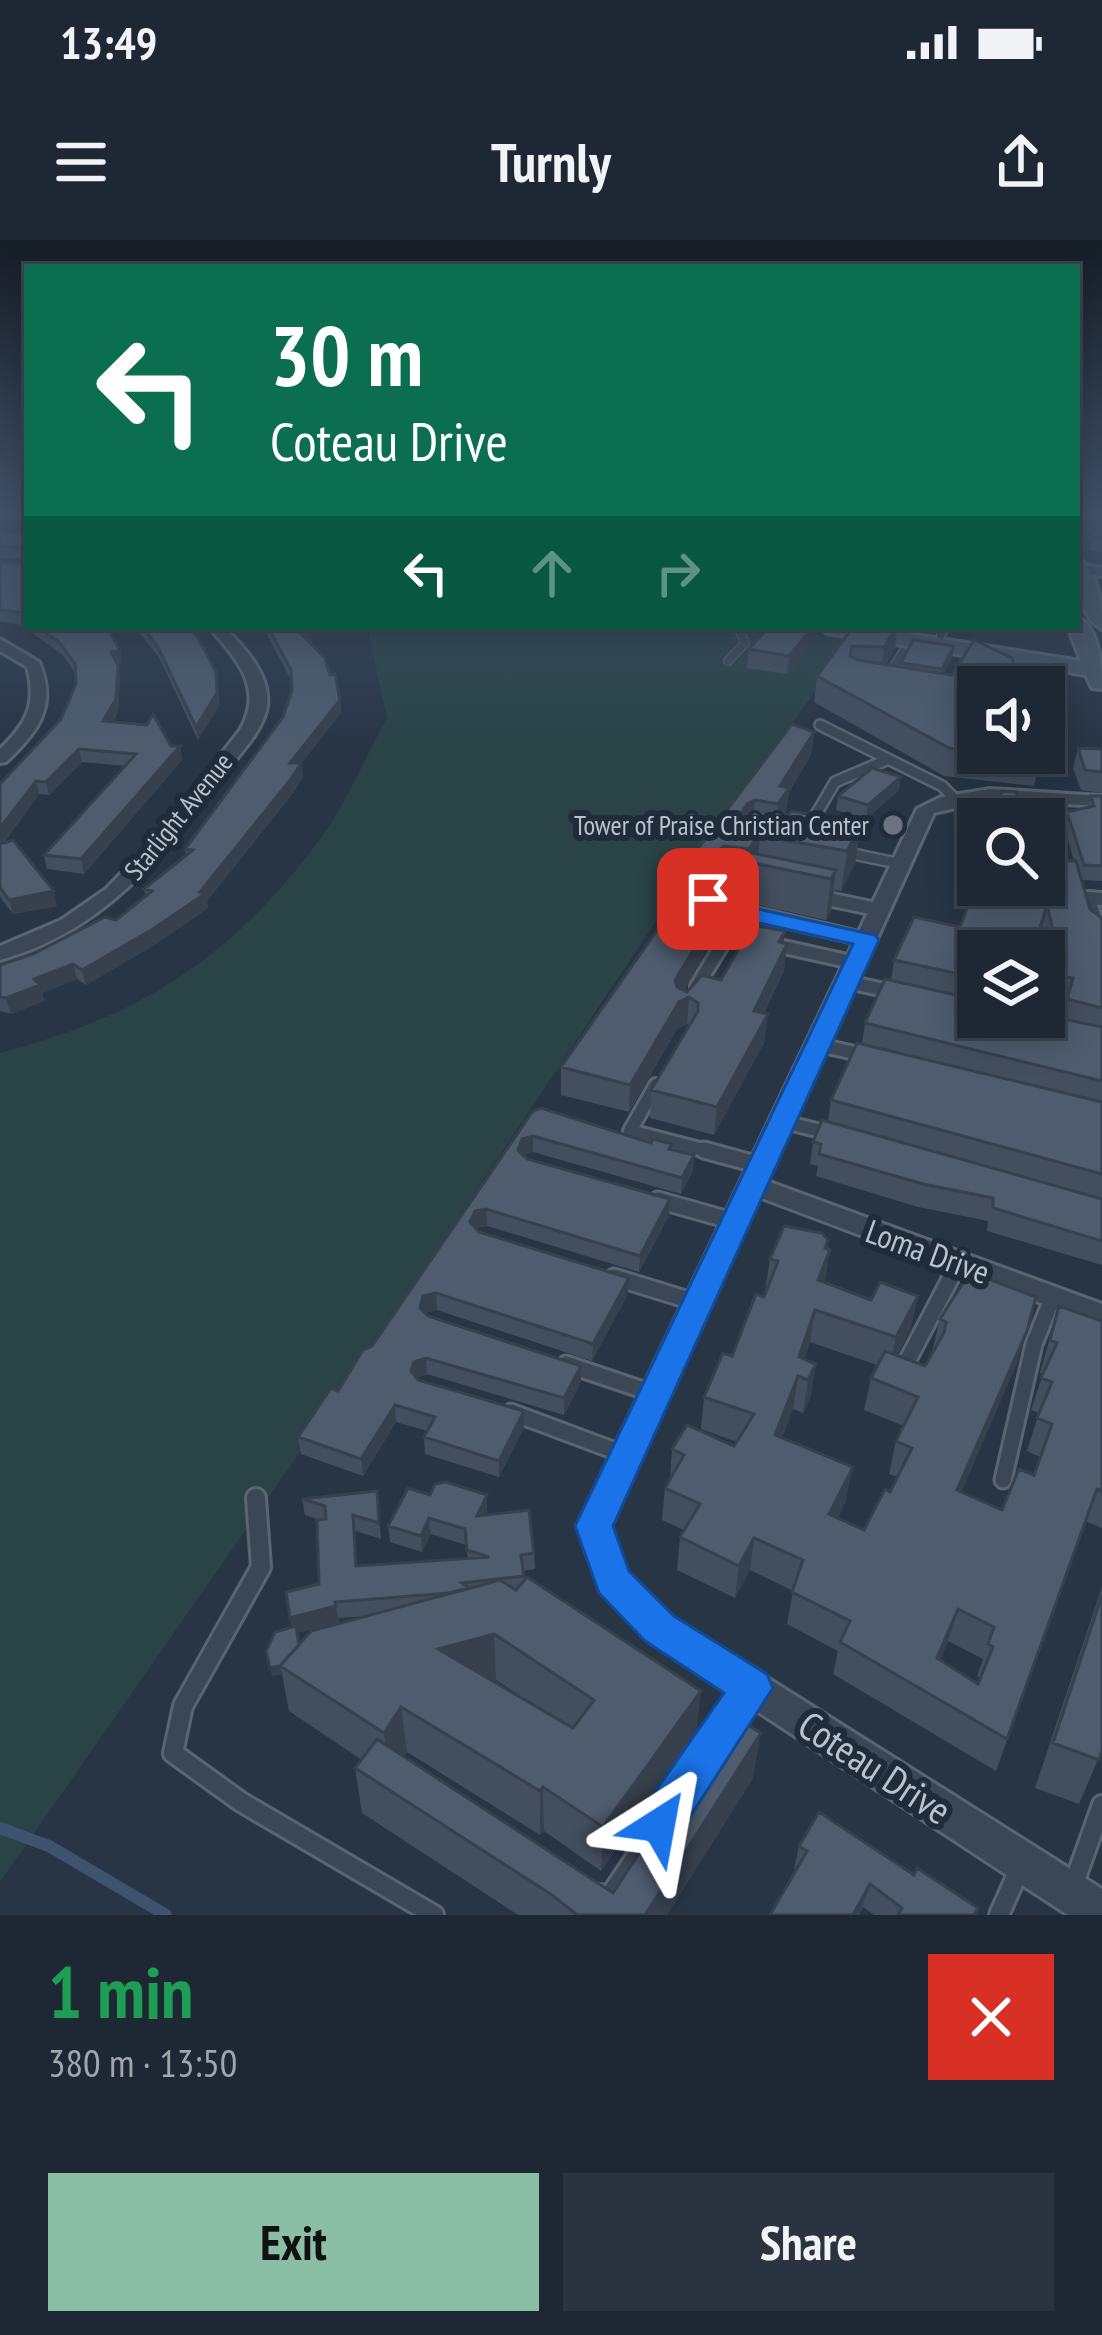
<!DOCTYPE html>
<html lang="en">
<head>
<meta charset="utf-8">
<style>
	:root { --surface:#1d2834; --page:#2a3440; --text:#f1f3f6; --muted:#a0a6ac; --line:#3b444f; --accent:#8abfa5 }
	body { margin:0; font-family:"PT Sans Narrow",sans-serif; background:var(--page); color:var(--text); height:100vh; display:flex; flex-direction:column; font-size:45px; white-space:nowrap }
	* { box-sizing:border-box; margin:0 }
	p { font-size:39px; color:var(--muted) }
	.icon { flex:none; width:66px; height:66px; fill:none; stroke:currentColor; stroke-width:2; stroke-linecap:round; stroke-linejoin:round }
	.map { position:relative; height:1675px; overflow:hidden }
	.drawer { display:flex; flex-direction:column; background:var(--surface); flex:1 }
	.drawer>* { flex:none }
	.hud { position:absolute; left:24px; top:24px; width:1056px; height:366px; border-radius:0px; box-shadow:0 6px 30px #0003,0 0 0 3px var(--line); background:#0b6e4f; color:#fff; overflow:hidden }
	.fabs { position:absolute; left:957px; top:426px; display:grid; gap:24px }
	.fabs a { display:grid; place-items:center; width:108px; height:108px; border-radius:0px; background:var(--surface); box-shadow:0 6px 30px #0003,0 0 0 3px var(--line); font-size:60px }
	.pin { position:absolute; display:grid; place-items:center; width:102px; height:102px; color:#fff; margin:-51px; border-radius:24px; box-shadow:0 6px 18px #0006 }
	.me { position:absolute; width:132px; margin:-66px; rotate:34deg; stroke-linejoin:round; filter:drop-shadow(0 0 9px #0008) }
	.turn { display:flex; align-items:center; gap:42px; height:252px; padding:0 48px; font-size:54px }
	.turn .icon { width:156px; height:156px; stroke-width:2.5 }
	.turn b { display:block; font-size:84px; line-height:102px }
	.lanes { display:flex; align-items:center; height:114px; padding:0 48px; background:#0003; justify-content:center; gap:60px; direction:ltr }
	.lanes .off { opacity:.35 }
	.round { display:grid; place-items:center; flex:none; width:126px; height:126px; border-radius:0px; background:var(--page) }
	.summary { display:flex; align-items:center; justify-content:space-between; height:204px; padding:0 48px }
	h1 { font-size:72px; font-weight:700; line-height:90px; color:#1e9e55 }
	.cta { display:flex; gap:24px; margin-top:auto; padding:24px 48px }
	.cta a { flex:1; height:138px; border-radius:0px; background:var(--accent); color:#111; font-size:48px; font-weight:700; line-height:138px; text-align:center }
	.cta a+a { background:var(--page); color:var(--text) }
	.status { display:flex; justify-content:space-between; align-items:center; height:84px; padding:0 60px; background:var(--surface); direction:ltr }
	.status svg { height:33px; fill:currentColor }
	header { display:flex; justify-content:space-between; align-items:center; height:156px; padding:0 48px; background:var(--surface); font-size:54px; font-weight:700 }
	.map>svg:first-child { display:block }
</style>
</head>
<body>
<div class="status"><b>13:49</b><svg viewBox="0 0 49 12"><path d="M0 12V9h3v3zM5 12V6h3v6zM10 12V3h3v9zM15 12V0h3v12zM26 1h20v11H26zM47 4h2v5h-2z"/></svg></div>
<header><svg class="icon" aria-label="menu" viewBox="0 0 24 24"><path d="M4 6h16M4 12h16M4 18h16"/></svg>Turnly<svg class="icon" aria-label="share" viewBox="0 0 24 24"><path d="M12 15V3M7 8l5-5 5 5M5 13v7h14v-7"/></svg></header>
<div class="map">
<svg width="1102" height="1675" viewBox="0 0 1102 1675">
	<rect width="100%" height="100%" fill="#273545"/>
	<path fill="#294346" d="M367 387H777L853 400 751 539 333 1165 0 1642V813C141 776 233 717 320 599 347 563 365 517 387 478Z"/>
	<g fill="none" stroke-linecap="round" stroke-linejoin="round">
		<path stroke="#3d536e" stroke-width="12" d="M0 1588 49 1606 166 1675"/>
		<g stroke="#5a6571" stroke-width="10">
			<path id="service-far4" d="M941 395 946 387
				M728 421 745 403 738 387
				M888 436 903 412"/>
		</g>
		<g stroke="#5a6571" stroke-width="14">
			<path id="service-far3" d="M820 485 942 546 953 557
				M808 588 835 542 884 521
				M844 612 901 624
				M715 649 719 641 739 642"/>
		</g>
		<g stroke="#5a6571" stroke-width="18">
			<path id="service-far2" d="M717 646 709 663 867 700
				M818 657 881 670
				M1097 685 1089 658 1102 659
				M775 705 856 723
				M848 742 893 752
				M697 746 728 695 755 701
				M819 805 868 816
				M656 845 630 891 715 913
				M784 882 829 893"/>
		</g>
		<g stroke="#5a6571" stroke-width="21">
			<path id="service-far1" d="M704 910 763 926
				M658 960 736 982
				M614 1037 698 1063
				M566 1124 655 1154
				M901 1133 959 1022
				M511 1172 626 1215
				M1003 1240 1034 1104 1053 1057"/>
		</g>
		<g stroke="#5a6571" stroke-width="24">
			<path id="service" d="M256 1258 261 1327 183 1466 173 1513 241 1562 434 1675
				M726 1487 752 1449
				M1073 1646 1102 1565
				M600 1654 610 1656 636 1617
				M999 1675 1020 1628"/>
		</g>
		<g stroke="#5a6571" stroke-width="6">
			<path id="minor" d="M1077 324 1102 328V336L1077 332Z
				M209 387H224C244 407 271 435 267 466 263 492 238 515 223 536 162 617 103 692 0 720V706L61 680 106 649 163 589 240 490C265 447 236 419 209 387Z
				M0 399 39 422C58 466 38 492 6 522L0 523V509C27 483 37 464 27 427L0 411Z
				M990 549 1102 556V566L990 560 934 573 767 941 1102 1064V1086L759 957 611 1286 627 1332 671 1377 1102 1649V1675H1068L647 1399 601 1352 577 1286 917 569 941 557Z"/>
		</g>
		<g stroke="#5a6571" stroke-width="6">
			<path id="secondary" d="M1077 317C1099 331 1102 364 1102 389 1079 377 1077 342 1077 317Z
				M1077 377C1100 388 1102 426 1102 449L1092 448 1086 435 827 393 817 387H865L1081 421 1068 387H1077Z"/>
		</g>
		<use href="#service-far4" stroke="#3b4754" stroke-width="8"/>
		<use href="#service-far3" stroke="#3b4754" stroke-width="9"/>
		<use href="#service-far2" stroke="#3b4754" stroke-width="12"/>
		<use href="#service-far1" stroke="#3b4754" stroke-width="15"/>
		<use href="#service" stroke="#3b4754" stroke-width="18"/>
		<use href="#minor" fill="#3b4754" fill-rule="evenodd"/>
		<use href="#secondary" fill="#495667" fill-rule="evenodd"/>
	</g>
	<path fill="#434f5f" fill-rule="evenodd" d="M1088 275H1102V312L1089 310 1093 293 1088 292 1090 281Z
		M0 293H27V386L0 381V322L24 324 27 318H0Z
		M27 387H107L122 423 117 424 120 437 118 472 113 482 171 506H180L182 520 84 634 47 629 44 615 125 526 82 522 49 555 39 554 3 604 57 666 13 674 0 657V544L61 479 76 444 75 433 63 415 28 390Z
		M134 387H187L218 445 219 466 198 500 159 417Z
		M258 387H307L311 392 312 404 330 435 340 460 341 473 301 523 303 537 293 553 207 661 208 668 156 704 86 745 77 739 42 753 44 761 11 774 0 771V725L33 714 116 680 146 656 144 649 186 616 185 609 283 477 292 450V442L267 394Z
		M853 387H898L895 409 885 425 900 427 901 423 954 406 952 418 944 434 978 447V513H1039L1041 519 1034 546 944 536 814 462 817 436Z
		M989 387H1034L1030 393Z
		M749 409 807 410 787 434 747 428Z
		M814 492 811 515 789 552 786 572 782 579 861 584 855 624 841 651 834 650 831 671 826 680 728 658 726 680 684 750 687 752 721 740 784 704H787L784 731 764 773 765 801 714 895 650 878 651 850 689 785 687 784 677 789 629 872 561 855V827L676 665 674 664 675 639ZM724 631 722 652 708 647 705 644 708 640Z
		M1078 508 1102 509V553L1081 550 1073 528Z
		M899 550 866 579 836 570 838 556Z
		M1091 556H1102V641L1082 640 1090 669 1102 678V1025L987 991 988 981 918 967 816 936 818 926 810 924 813 902 828 881 831 860 862 804 865 783 891 741 894 720 960 687 968 667 959 665 963 645H1044L1074 621 1064 586 1067 572 1088 568ZM1042 686 1059 758 1067 759 1062 779 978 777V711H1034Z
		M1000 558 1022 565 1018 579H1000L997 571Z
		M533 871 694 915 693 931 681 954 533 912 523 915 527 919 670 959 669 976 639 1032 487 986 476 988 479 992 629 1038 628 1054 592 1121 437 1070 425 1073 428 1076 581 1126V1142L564 1175 427 1134 416 1138 524 1188 499 1237 425 1214 424 1197 427 1191 396 1182 363 1236 301 1214 298 1197 372 1106Z
		M828 1000 825 1042 911 1088 897 1115 925 1126 932 1112 940 1079 1017 1123 961 1252 1002 1270 1034 1235 1040 1217 1027 1211 1039 1173 1031 1170 1043 1134 1040 1133 1059 1066 1102 1081V1288L1085 1281 996 1531 833 1434 838 1411 787 1384 793 1351 750 1330 735 1358 677 1330 680 1297 684 1290 662 1280 665 1248 670 1240 672 1209 734 1206 737 1202 701 1189 704 1157 732 1116 764 1057 770 1019ZM810 1102 877 1125 871 1138 864 1170 904 1186 896 1201 889 1234 898 1237 890 1252 864 1290 838 1278 846 1260 782 1198 793 1169 803 1173 811 1156 804 1119ZM948 1401 983 1419 977 1436 981 1438 978 1444 940 1420Z
		M377 1251 381 1299 355 1291 357 1326 468 1318 466 1305 431 1294 422 1312 390 1302 388 1286 430 1255H487V1271L486 1275 534 1313 535 1329 523 1331 524 1340 696 1496 601 1631 544 1591 540 1595 407 1512 404 1516 613 1653 753 1538 667 1675H518L362 1573 355 1528 362 1520 289 1471 282 1434 272 1436 292 1387 319 1344 320 1280 305 1275 302 1259ZM368 1376 299 1405 297 1393 339 1382 338 1378ZM496 1440 533 1464 492 1441Z
		M1102 1347V1510L1079 1564 1035 1548Z
		M799 1606 975 1675H874L863 1667 859 1675H770L796 1630 794 1629Z"/>
	<path fill="#37404d" d="M897 387 895 409 881 432 884 407Z
		M311 392 312 404 301 394Z
		M809 392 807 410 787 434 789 416Z
		M954 406 952 418 940 442 942 429Z
		M120 411 122 423 113 424 111 412Z
		M118 425 120 437 118 472 106 495 103 481Z
		M216 432 219 466 198 500 196 487Z
		M340 460 341 473 292 536 290 523Z
		M814 492 811 515 789 552 786 572 776 589 780 546Z
		M180 506 182 520 84 634 81 619Z
		M79 509 82 522 49 555 46 542Z
		M301 523 303 537 293 553 207 661 208 668 156 704 86 745 82 730 200 652Z
		M901 537 899 550 866 579 868 565Z
		M36 541 39 554 0 607V588Z
		M755 560 752 584 744 588 740 575 747 564Z
		M768 580 766 597 760 596 758 616 748 622 749 609Z
		M861 584 855 624 841 651 847 611Z
		M725 606 723 631 708 640 699 653 701 628 710 615Z
		M836 630 831 671 826 680 831 639Z
		M54 651 57 666 13 674 9 660Z
		M728 654 726 680 674 767 675 740Z
		M785 691 782 714 787 704 784 731 751 798 754 771 779 702Z
		M73 724 77 739 42 753 44 761 11 774 6 758 34 739Z
		M689 757 687 784 677 789 629 872 630 845 679 762Z
		M768 774 765 801 714 895 717 867Z
		M533 896V912L523 915 518 910 522 899Z
		M694 915 693 931 681 954 682 938Z
		M670 959 669 976 639 1032 640 1016Z
		M486 969 487 986 476 988 470 982 475 971Z
		M828 1000 824 1025 830 1010 825 1042 813 1072Z
		M629 1038 628 1054 592 1121 593 1104Z
		M436 1053 437 1070 424 1073 420 1068 423 1056Z
		M918 1056 911 1088 889 1130 896 1097Z
		M815 1070 810 1102 798 1137 793 1169 770 1227 775 1195Z
		M1027 1091 1017 1123 948 1283 957 1250Z
		M426 1118 427 1134 415 1138 411 1131 414 1122Z
		M816 1124 811 1156 803 1173 808 1140Z
		M581 1126V1142L564 1175V1158Z
		M395 1165 396 1182 363 1236 361 1219Z
		M524 1171V1188L499 1237V1221Z
		M853 1227 846 1260 823 1307 829 1274Z
		M487 1255V1271L478 1292 477 1276Z
		M429 1278 431 1294 422 1312 421 1296Z
		M754 1298 750 1330 735 1358 739 1326Z
		M336 1366 339 1382 293 1394 290 1378Z
		M958 1369 948 1401 928 1450 937 1418Z
		M494 1394 496 1440 442 1455 438 1409Z
		M280 1426 282 1434 272 1436 270 1428Z
		M701 1451 696 1496 601 1631 603 1587Z
		M401 1467 407 1512 390 1538 384 1493Z
		M761 1493 753 1538 667 1675H645Z
		M543 1547 544 1591 540 1595V1551Z
		M870 1644 859 1675H853Z"/>
	<path fill="#4e5c6e" stroke="#37404d" stroke-width="3" fill-rule="evenodd" d="M1093 275H1102V298L1091 297 1098 280 1091 279Z
		M0 293H27V310L25 307H0Z
		M27 317V373L0 370V322L24 324Z
		M38 387H107L120 411 111 412 118 425 116 459 103 481 147 485 153 474 171 506H180L81 619 44 615 136 514 79 509 46 542 36 541 0 588V544L61 479 76 444 75 424 60 403Z
		M142 387H187L197 396 216 432 217 453 196 487 157 405Z
		M268 387H307L311 392 301 394 325 418 330 435 335 434 340 460 290 523H301L291 539 200 652 206 653 153 689 82 730 73 724 34 739 40 745 6 758 0 757V725L33 714 105 677 116 680 152 651 144 649 193 610 185 609 283 477 292 450 291 430Z
		M769 387H782L809 392 789 416 749 409Z
		M853 387H897L884 407 852 406 850 416 858 420 952 435 974 400 1012 418 1021 447H978V512L949 508 817 436Z
		M913 400 954 406 942 429 901 423Z
		M792 484 814 492 780 546 789 548 778 564 755 560 747 564 740 575 744 583 768 580 749 609 725 606 710 615 701 628 700 636 708 647 728 654 675 740 677 747 687 752 702 735 721 740 752 685 785 691 779 702 787 704 754 771 768 774 717 867 651 850 698 771V763L689 757 679 762 630 845 561 827 691 642 675 639Z
		M1078 508 1102 509V532L1085 530Z
		M990 513H1039L1041 519Z
		M872 528 901 537 868 565 838 556Z
		M1002 551 1016 552 1022 565 1015 579H1008L1000 558Z
		M1091 556H1102V626L1084 625 1067 572 1094 566Z
		M792 571 861 584 847 611 760 596Z
		M13 600 54 651 9 660 0 647V604Z
		M732 609 740 610 738 615 742 611 836 630 831 639 725 617Z
		M1044 619 1076 621 1090 669 1102 678V768L1067 759 1073 738 1064 737 1047 665 1033 711H978V738L894 720 914 677 960 687 975 647 963 645 971 625 978 626V645H1044Z
		M885 739 978 760V777H1044V775L1102 787V841L865 783Z
		M857 803 1102 862V934L831 860Z
		M541 868 651 903 653 899 672 904 669 909 694 915 682 938 533 896 522 899 518 910 527 919 670 959 640 1016 486 969 475 971 470 982 479 992 629 1038 593 1104 436 1053 423 1056 420 1068 428 1076 581 1126 564 1158 426 1118 414 1122 411 1131 418 1140 524 1171 499 1221 424 1197 435 1177 395 1165 361 1219 298 1197 331 1148 338 1151 363 1110 372 1106 533 871Z
		M822 880 1102 959V1001L993 968V958L923 944 819 914 821 904 813 902Z
		M784 986 822 993 828 1000 825 1008 830 1010 818 1040 871 1060 880 1042 918 1056 896 1097 815 1070 799 1117 816 1124 808 1140 798 1136 775 1195 853 1227 829 1274 864 1290 885 1249 890 1252 912 1208 896 1201 918 1157 871 1138 885 1111 925 1126 944 1093 946 1082 940 1079 970 1032 1036 1057 1027 1091 957 1250 1002 1270 1019 1229 1034 1235 1052 1184 1037 1178 1052 1142 1041 1138 1057 1103 1050 1100 1059 1066 1102 1081V1251L1097 1249 1007 1499 840 1402 850 1381 792 1352 803 1320 754 1298 739 1326 680 1297 700 1264 665 1248 684 1215 672 1209 687 1185 734 1206 754 1174 704 1157 723 1113 732 1116 756 1054 764 1057 778 1021 770 1019ZM958 1369 994 1387 988 1404 993 1407 978 1444 937 1418Z
		M446 1242 487 1255 477 1276 529 1270 534 1313 521 1315 524 1336 462 1343 469 1348 449 1353 335 1362 336 1366 290 1378 286 1352 319 1344 317 1280 326 1279 325 1266 302 1259 377 1251 379 1283 353 1275 356 1326 489 1317 467 1310 465 1289 429 1278 421 1296 388 1286 408 1248 430 1255 435 1244Z
		M527 1337 701 1451 603 1587 543 1547 540 1551 401 1467 384 1493 280 1426 311 1391 500 1340 516 1350ZM494 1394 594 1460 573 1488 438 1409Z
		M1102 1355V1510L1099 1520 1053 1503Z
		M296 1386 299 1405 280 1426 270 1428 266 1411 275 1392Z
		M730 1474 761 1493 645 1675H577L552 1655 355 1528 377 1499 613 1653Z
		M819 1572 914 1635 917 1628 978 1668 974 1675H898L902 1668 870 1644 853 1675H770L807 1611 799 1606Z"/>
	<linearGradient id="sky" x2="0" y2="1"><stop stop-color="#151d26"/><stop offset="0.54" stop-color="#415168"/><stop offset="1" stop-color="#415168" stop-opacity="0"/></linearGradient>
	<rect width="1102" height="509" fill="url(#sky)"/>
	<path fill="#1a73e8" stroke="#114b97" stroke-width="3" d="M708 652 722 661 875 695 879 700 613 1286 629 1331 674 1376 767 1434 773 1448 675 1600 659 1607 643 1600 636 1585 643 1569 724 1453 645 1401 599 1353 575 1286 853 704 706 671 696 659Z"/>
	<circle fill="#6b7280" stroke="#202c3a" stroke-width="4.5" cx="893" cy="585" r="12"/>
	<g text-anchor="middle" dominant-baseline="central" stroke-width="12" stroke-linejoin="round" paint-order="stroke">
		<g font-size="27" fill="#b9c2cd" stroke="#202c3a">
			<text transform="translate(178 576) rotate(-51)">Starlight Avenue</text>
		</g>
		<g font-size="27" fill="#b9c2cd" stroke="#202c3a" text-anchor="end">
			<text x="869" y="585">Tower of Praise Christian Center</text>
		</g>
		<g font-size="33" fill="#b9c2cd" stroke="#202c3a">
			<text transform="translate(928 1011) rotate(20)">Loma Drive</text>
		</g>
		<g font-size="39" fill="#b9c2cd" stroke="#202c3a">
			<text transform="translate(875 1527) rotate(33)">Coteau Drive</text>
		</g>
	</g>
</svg>
<div class="fabs">
<a><svg class="icon" aria-label="sound" viewBox="0 0 24 24"><path d="M4 9h4l5-4v14l-5-4H4zM17 9q2 3 0 6"/></svg></a>
<a><svg class="icon" aria-label="search" viewBox="0 0 24 24"><circle cx="10" cy="10" r="6"/><path d="M15 15l6 6"/></svg></a>
<a><svg class="icon" aria-label="layers" viewBox="0 0 24 24"><path d="M12 4l9 5-9 5-9-5zM3 14l9 5 9-5"/></svg></a>
</div>
<div class="pin" style="left:708px;top:659px;background:#d93025"><svg class="icon" aria-label="arrive" viewBox="0 0 24 24"><path d="M6 21V4h12l-3 4 3 4H6"/></svg></div>
<svg class="me" style="left:659px;top:1585px" viewBox="-20 -20 40 40"><path d="M0-17L14 15 0 8-14 15z" fill="#1a73e8" stroke="#fff" stroke-width="4"/></svg>
<div class="hud">
<div class="turn"><svg class="icon" aria-label="left" viewBox="0 0 24 24"><path d="M17 20v-9H6M10 6l-5 5 5 5"/></svg><div><b>30 m</b>Coteau Drive</div></div>
<div class="lanes"><svg class="icon" aria-label="left" viewBox="0 0 24 24"><path d="M17 20v-9H6M10 6l-5 5 5 5"/></svg><svg class="icon off" aria-label="ahead" viewBox="0 0 24 24"><path d="M12 20V5M6 11l6-6 6 6"/></svg><svg class="icon off" aria-label="right" viewBox="0 0 24 24"><path d="M7 20v-9h11M14 6l5 5-5 5"/></svg></div>
</div>
</div>
<section class="drawer">
<div class="summary"><div><h1>1 min</h1><p>380 m · 13:50</p></div><a class="round" style="background:#d93025;color:#fff"><svg class="icon" aria-label="close" viewBox="0 0 24 24"><path d="M6 6l12 12M18 6L6 18"/></svg></a></div>
<div class="cta"><a>Exit</a><a>Share</a></div>
</section>
</body>
</html>
